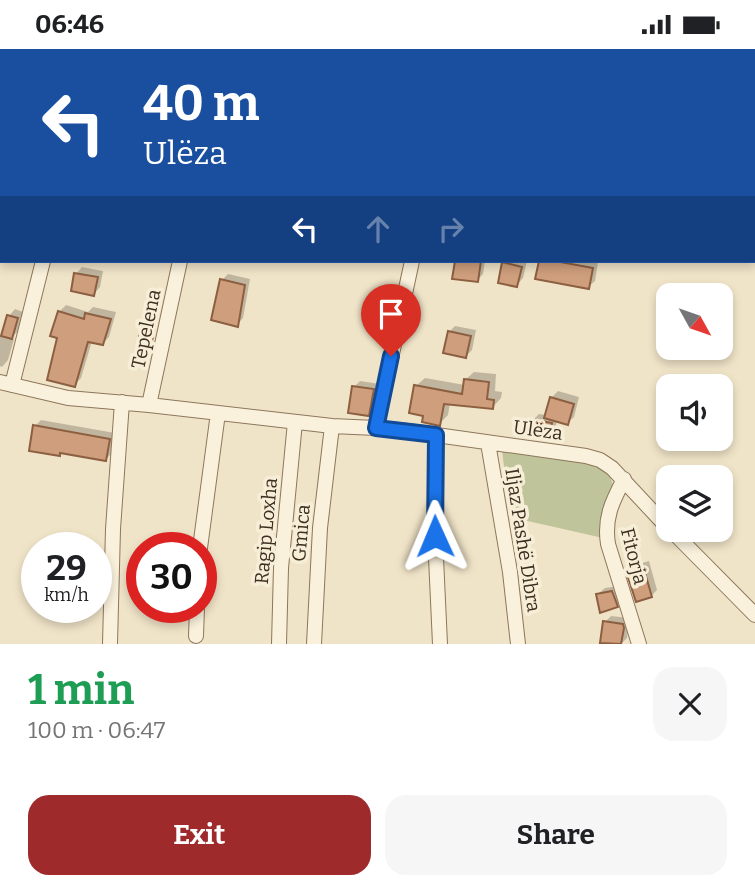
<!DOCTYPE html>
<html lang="en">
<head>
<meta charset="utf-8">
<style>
	:root { --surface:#fff; --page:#f6f6f6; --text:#202124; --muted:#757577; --accent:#9e2a2b }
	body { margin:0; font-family:Bitter,serif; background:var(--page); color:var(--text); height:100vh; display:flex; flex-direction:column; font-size:26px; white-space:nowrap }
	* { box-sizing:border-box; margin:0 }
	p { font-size:23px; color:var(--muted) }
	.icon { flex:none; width:38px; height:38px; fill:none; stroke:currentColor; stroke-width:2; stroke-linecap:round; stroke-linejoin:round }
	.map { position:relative; height:595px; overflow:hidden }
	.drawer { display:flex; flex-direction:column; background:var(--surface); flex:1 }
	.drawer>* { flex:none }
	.hud { position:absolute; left:0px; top:0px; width:756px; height:214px; box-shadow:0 4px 10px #0003; background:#1a4fa0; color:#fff; overflow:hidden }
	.needle { width:46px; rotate:130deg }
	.tools { position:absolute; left:656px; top:234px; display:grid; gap:14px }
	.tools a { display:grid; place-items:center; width:77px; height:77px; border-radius:14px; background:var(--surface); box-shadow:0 4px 10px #0003; font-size:35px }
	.speed { position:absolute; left:21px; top:483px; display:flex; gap:14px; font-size:35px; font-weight:700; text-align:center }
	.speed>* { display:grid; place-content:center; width:91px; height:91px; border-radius:50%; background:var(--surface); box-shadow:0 4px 10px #0003; line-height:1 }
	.speed small { font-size:18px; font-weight:400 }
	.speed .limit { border:10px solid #d22; background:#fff; color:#111 }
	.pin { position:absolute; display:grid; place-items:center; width:60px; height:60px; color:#fff; margin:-72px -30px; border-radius:50% 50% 50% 0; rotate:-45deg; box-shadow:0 0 7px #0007 }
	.pin .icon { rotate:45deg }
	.me { position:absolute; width:77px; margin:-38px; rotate:359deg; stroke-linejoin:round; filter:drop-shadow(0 0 5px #0008) }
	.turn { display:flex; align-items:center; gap:24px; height:147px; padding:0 28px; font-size:32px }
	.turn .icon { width:91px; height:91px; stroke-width:2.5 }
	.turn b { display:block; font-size:49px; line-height:60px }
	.lanes { display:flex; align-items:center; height:66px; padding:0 28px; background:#0003; justify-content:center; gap:35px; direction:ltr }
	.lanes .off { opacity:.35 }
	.round { display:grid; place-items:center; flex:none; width:74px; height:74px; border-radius:21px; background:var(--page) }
	.overview { display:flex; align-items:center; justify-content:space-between; height:119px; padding:0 28px }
	h1 { font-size:42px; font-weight:700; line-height:52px; color:#1e9e55 }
	.cta { display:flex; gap:14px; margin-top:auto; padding:14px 28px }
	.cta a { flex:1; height:80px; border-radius:21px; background:var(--accent); color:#fff; font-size:28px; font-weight:700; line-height:80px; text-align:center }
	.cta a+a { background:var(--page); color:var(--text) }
	.status { display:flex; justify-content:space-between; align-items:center; height:49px; padding:0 35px; background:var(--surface); direction:ltr }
	.status svg { height:19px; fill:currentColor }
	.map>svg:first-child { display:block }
</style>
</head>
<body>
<div class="status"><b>06:46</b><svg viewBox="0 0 49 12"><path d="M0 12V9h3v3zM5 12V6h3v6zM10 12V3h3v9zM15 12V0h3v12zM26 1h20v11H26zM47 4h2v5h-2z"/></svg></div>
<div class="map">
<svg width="755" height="595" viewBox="0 0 755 595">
	<rect width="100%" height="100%" fill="#f0e4c8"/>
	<path fill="#bfc49a" d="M502 401 570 407 608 421 614 439 603 489 510 468Z"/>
	<path fill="#0003" d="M6 0H32L31 2H6Z
		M144 0H213V2H143Z
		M637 0H681L677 2H638Z
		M0 142 2 143 0 162 2 163V187H0Z
		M456 212H485L483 225 477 232 454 229Z
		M506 212H527L523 229 517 236 504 214Z
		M541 212 598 213 595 232 588 238 537 229Z
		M82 218 103 222 100 238 94 245 76 225Z
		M228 225 250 230 243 269 237 276 222 231Z
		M66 256 88 263 93 258 116 263 109 288 103 294 92 292 81 329 74 336 59 288V263Z
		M15 260 23 263 18 282 11 289 14 290 8 311 2 318 0 317V286L3 287 9 267Z
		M146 273 156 275 154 287 151 290 143 276Z
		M455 277 476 281 472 301 466 307 449 283Z
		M474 323 496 325 495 342 502 343 501 349 493 358 450 354 448 366 439 375 425 365 416 337 425 329 465 336V331Z
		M360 332 380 335 374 359 368 365 354 338Z
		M558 342 579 348 574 368 567 374 557 371 555 382 548 388 533 371 539 365 547 366 552 348Z
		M41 371 115 384 112 404 106 410 62 402 59 406 35 377Z
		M649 512 657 541 651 547 628 522 635 516Z
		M619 537 623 550 617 557 598 545 605 539Z
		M611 567 629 569 627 589 621 595 605 573Z"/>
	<path fill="#cf9f7d" stroke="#8d5f41" stroke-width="2" d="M455 212H481L478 233 452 230Z
		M539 212H555L593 219 589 240 535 230Z
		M502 213 522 218 517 238 498 234Z
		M74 224 98 228 94 247 71 242Z
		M220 230 245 236 238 278 211 271Z
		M58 262 84 270 85 264 111 270 103 296 88 293 75 338 47 331 57 289 50 287Z
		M7 266 18 269 12 290 1 287Z
		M141 275 155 278 152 292 139 289Z
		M448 282 471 287 466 309 443 304Z
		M464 330 489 333 487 350 494 351 493 360 444 355 440 377 422 373 423 367 409 364 414 336 462 345Z
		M352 337 374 340 369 367 348 364Z
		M550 348 574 355 568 376 544 369Z
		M531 370 552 374 549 390 528 386Z
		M33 376 110 390 106 412 60 404V407L29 402Z
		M643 517 652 548 636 553 626 522Z
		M612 542 618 558 600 564 596 545Z
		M603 572 623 575 624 579 621 595 600 594Z"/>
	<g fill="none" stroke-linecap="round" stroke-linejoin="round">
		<g stroke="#8d765c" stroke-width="16">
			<path id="minor" d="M74 2V0
				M224 2 225 0
				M0 333 68 349 149 356 332 377 376 379 408 382 586 407 600 411 612 419 668 479
				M12 336 43 212
				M149 356 180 212
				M376 379 412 212
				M436 386 435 487 440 595
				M488 394 510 523 518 595
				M624 430C612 453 604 469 608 495L639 595
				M671 481 755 566
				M200 499 218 364
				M196 587 197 558
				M110 595 113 480 122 353
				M279 595 281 519 295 373
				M314 595 320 479 332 377"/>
		</g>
		<use href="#minor" stroke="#faf1dc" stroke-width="14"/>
	</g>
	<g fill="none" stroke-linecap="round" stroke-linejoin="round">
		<g stroke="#114b97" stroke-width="18">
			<path id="route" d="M391 307 376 379 436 386 435 487"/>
		</g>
		<use href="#route" stroke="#1a73e8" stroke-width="12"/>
	</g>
	<g text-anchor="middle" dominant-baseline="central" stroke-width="7" stroke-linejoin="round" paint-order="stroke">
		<g font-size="19" fill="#3d2e20" stroke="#f7eed8">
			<text transform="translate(146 280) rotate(-78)">Tepelena</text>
			<text transform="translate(538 381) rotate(8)">Ulëza</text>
			<text transform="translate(266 482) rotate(-85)">Ragip Loxha</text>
			<text transform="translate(301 484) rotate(-85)">Gmica</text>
			<text transform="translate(523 491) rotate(81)">Iljaz Pashë Dibra</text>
			<text transform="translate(634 507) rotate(76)">Fitorja</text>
		</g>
	</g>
</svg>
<div class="tools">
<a><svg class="needle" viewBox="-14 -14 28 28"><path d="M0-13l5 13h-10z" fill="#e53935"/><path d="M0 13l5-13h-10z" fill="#757577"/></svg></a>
<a><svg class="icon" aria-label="sound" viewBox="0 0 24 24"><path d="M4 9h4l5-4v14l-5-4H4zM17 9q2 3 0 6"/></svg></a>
<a><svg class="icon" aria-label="layers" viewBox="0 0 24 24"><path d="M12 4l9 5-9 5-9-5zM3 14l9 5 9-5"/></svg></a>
</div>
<div class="speed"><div>29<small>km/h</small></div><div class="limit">30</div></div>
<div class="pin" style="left:391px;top:307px;background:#d93025"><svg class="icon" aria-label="arrive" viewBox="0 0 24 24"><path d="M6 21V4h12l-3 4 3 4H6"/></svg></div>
<svg class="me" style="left:435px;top:487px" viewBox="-20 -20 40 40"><path d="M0-17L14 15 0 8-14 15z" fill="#1a73e8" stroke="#fff" stroke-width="4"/></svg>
<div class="hud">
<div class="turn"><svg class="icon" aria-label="left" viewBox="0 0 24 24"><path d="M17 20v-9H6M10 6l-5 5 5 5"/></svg><div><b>40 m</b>Ulëza</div></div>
<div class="lanes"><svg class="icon" aria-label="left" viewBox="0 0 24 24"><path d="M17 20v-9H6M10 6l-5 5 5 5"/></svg><svg class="icon off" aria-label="ahead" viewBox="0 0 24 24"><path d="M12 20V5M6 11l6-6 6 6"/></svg><svg class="icon off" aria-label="right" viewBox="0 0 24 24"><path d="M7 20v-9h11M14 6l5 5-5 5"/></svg></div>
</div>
</div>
<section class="drawer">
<div class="overview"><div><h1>1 min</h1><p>100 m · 06:47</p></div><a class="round"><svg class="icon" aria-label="close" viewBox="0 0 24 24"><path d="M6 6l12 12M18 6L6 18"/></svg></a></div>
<div class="cta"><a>Exit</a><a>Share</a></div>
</section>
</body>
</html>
